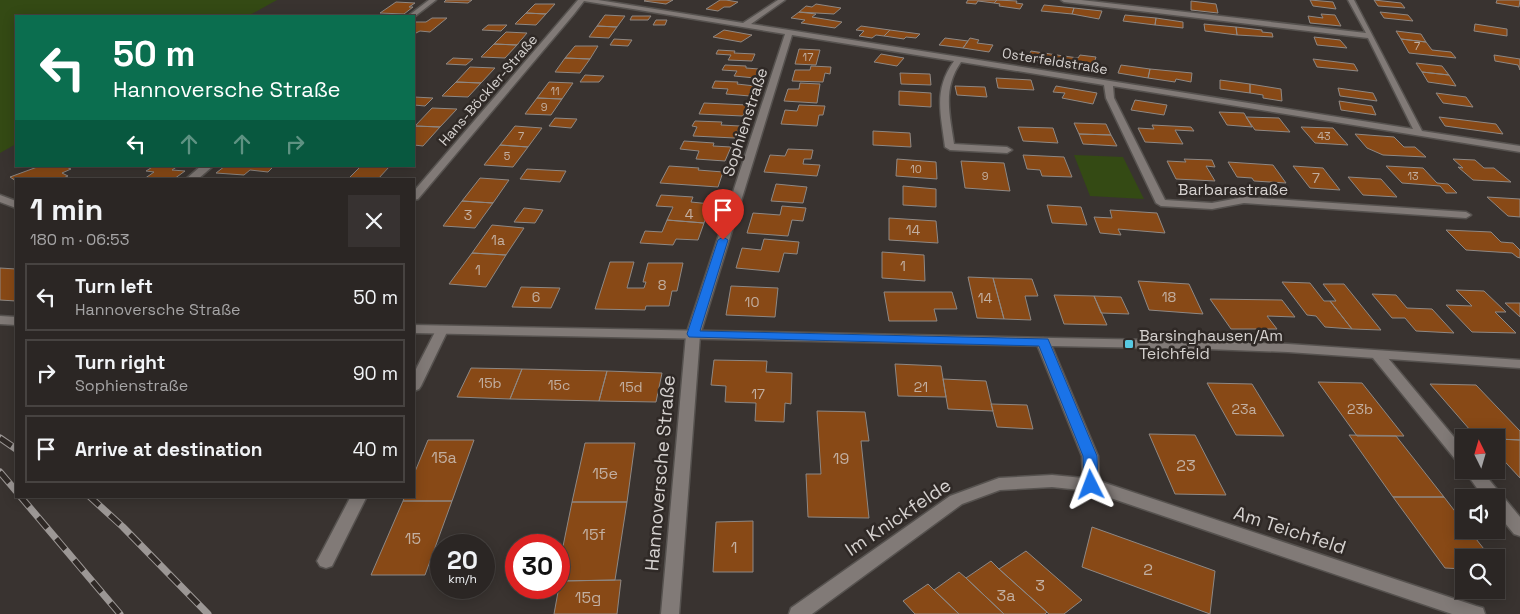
<!DOCTYPE html>
<html lang="en">
<head>
<meta charset="utf-8">
<style>
	:root { --surface:#2b2624; --page:#373231; --text:#f1f3f6; --muted:#a6a5a6; --line:#474341 }
	body { margin:0; font-family:"Space Grotesk",sans-serif; background:var(--page); color:var(--text); height:100vh; display:flex; flex-direction:column; font-size:19px; white-space:nowrap }
	* { box-sizing:border-box; margin:0 }
	p { font-size:16px; color:var(--muted) }
	.icon { flex:none; width:28px; height:28px; fill:none; stroke:currentColor; stroke-width:2; stroke-linecap:round; stroke-linejoin:round }
	.map { position:relative; flex:1; overflow:hidden }
	.panel { position:absolute; left:15px; top:178px; width:400px; height:320px; display:flex; flex-direction:column; background:var(--surface); border-radius:0px; box-shadow:0 2px 12px #0003,0 0 0 1px var(--line) }
	.panel>* { flex:none }
	.top-card { position:absolute; left:15px; top:15px; width:400px; height:152px; border-radius:0px; box-shadow:0 2px 12px #0003,0 0 0 1px var(--line); background:#0b6e4f; color:#fff; overflow:hidden }
	.needle { width:32px; rotate:355deg }
	.buttons { position:absolute; left:1455px; top:429px; display:grid; gap:10px }
	.buttons a { display:grid; place-items:center; width:50px; height:50px; border-radius:0px; background:var(--surface); box-shadow:0 2px 12px #0003,0 0 0 1px var(--line); font-size:25px }
	.speed { position:absolute; left:430px; top:534px; display:flex; gap:10px; font-size:25px; font-weight:700; text-align:center }
	.speed>* { display:grid; place-content:center; width:65px; height:65px; border-radius:50%; background:var(--surface); box-shadow:0 2px 12px #0003,0 0 0 1px var(--line); line-height:1 }
	.speed small { font-size:12px; font-weight:400 }
	.speed .limit { border:8px solid #d22; background:#fff; color:#111 }
	.pin { position:absolute; display:grid; place-items:center; width:42px; height:42px; color:#fff; margin:-51px -21px; border-radius:50% 50% 50% 0; rotate:-45deg; box-shadow:0 0 5px #0007 }
	.pin .icon { rotate:45deg }
	.me { position:absolute; width:55px; margin:-28px; rotate:357deg; stroke-linejoin:round; filter:drop-shadow(0 0 4px #0008) }
	.turn { display:flex; align-items:center; gap:18px; height:105px; padding:0 15px; font-size:22px }
	.turn .icon { width:65px; height:65px; stroke-width:2.5 }
	.turn b { display:block; font-size:35px; line-height:42px }
	.lanes { display:flex; align-items:center; height:48px; padding:0 15px; background:#0003; justify-content:center; gap:25px; direction:ltr }
	.lanes .off { opacity:.35 }
	.round { display:grid; place-items:center; flex:none; width:52px; height:52px; border-radius:0px; background:var(--page) }
	.headline { display:flex; align-items:center; justify-content:space-between; height:85px; padding:0 15px }
	h1 { font-size:30px; font-weight:800; line-height:38px }
	ul { padding:0; list-style:none }
	li { display:flex; align-items:center; gap:15px; height:68px; margin:0 10px 8px; padding:0 5px; border:2px solid var(--line); border-radius:0px }
	li div { flex:1 }
	li b { display:block; font-size:19px }
	li em { font-style:normal }
	.map>svg:first-child { display:block }
</style>
</head>
<body>
<div class="map">
<svg width="1520" height="614" viewBox="0 0 1520 614">
	<rect width="100%" height="100%" fill="#393330"/>
	<path fill="#344a14" d="M0 0H277L248 16H16V144L0 153Z
		M1074 155 1123 157 1144 199 1090 196Z"/>
	<path fill="#884916" stroke="#8e8884" d="M446 0H472L468 3 444 2Z
		M646 0H673L666 4 644 1Z
		M720 0H726L738 2 730 7H724L718 11 706 9Z
		M968 0H997L994 3 978 1 976 4 966 3Z
		M997 0 1017 1 1016 3 1023 4 1020 9 999 6 1000 4 994 3Z
		M1310 0 1333 2 1336 9 1313 6Z
		M1374 0 1401 3 1405 8 1378 6Z
		M1497 0H1520L1519 7 1496 3Z
		M1191 1 1216 4 1218 13 1191 10Z
		M396 2 415 3 409 7H413L404 14 380 13Z
		M535 4H555L546 14 526 13Z
		M816 4 841 8 834 14 799 12 806 6 812 7Z
		M1044 5 1074 8 1072 14 1041 11Z
		M1074 8 1102 11 1099 19 1072 14Z
		M799 12 816 14 812 17 842 22 835 28 801 23 805 20 791 18Z
		M1380 12 1408 15 1413 21 1384 18Z
		M526 13 546 14 536 25 515 24Z
		M1321 14 1335 15 1341 26 1310 23 1308 16 1323 18Z
		M605 15 625 16 617 27 597 26Z
		M1125 15 1156 18 1155 25 1123 21Z
		M632 16H651L648 20H630Z
		M432 18H447L430 32 420 31 414 34V24L416 22H426Z
		M1156 18 1183 22V28L1155 25Z
		M656 20H667L665 25H653Z
		M1204 24 1236 27 1237 35 1205 31Z
		M1475 24 1507 29V36L1474 31Z
		M488 25H507L501 31 482 30Z
		M597 26 617 27 609 38 589 37Z
		M861 26 890 30 884 36 876 35 872 38 859 36 864 31 856 30Z
		M1236 27 1262 30V32L1272 33 1273 37 1237 35Z
		M724 30 752 35 741 42 713 37Z
		M890 30 920 34 916 38 906 37 904 39 884 36Z
		M1396 31 1421 34 1426 42 1401 39Z
		M506 32 527 33 517 45 494 44Z
		M1314 37 1340 40 1347 48 1317 45Z
		M945 38 968 41 963 48 939 45Z
		M970 38 979 40 977 43 993 45 989 52 963 48Z
		M614 39 632 40 628 46 610 45Z
		M1401 39 1426 42 1432 50 1451 52 1456 58 1409 53Z
		M494 44 517 45 505 58 481 57Z
		M575 46H598L590 59 565 58Z
		M799 49 820 50 816 65 795 64Z
		M718 50 735 51 734 53 755 54 752 61 728 60 731 55 716 54Z
		M1031 51 1057 55 1053 63 1026 59Z
		M881 54 904 58 897 66 874 62Z
		M1057 55 1078 58 1080 55 1096 57 1093 67 1081 65 1079 70 1058 67 1059 64 1053 63Z
		M1494 55 1520 59V70L1518 65 1495 61Z
		M453 58 473 59 466 65 446 64Z
		M565 58 590 59 580 73 555 72Z
		M1313 59 1354 64 1358 71 1317 67Z
		M1416 63 1442 66 1449 75 1422 72Z
		M725 65 746 66V68L759 69 755 78 734 76 737 71 722 70Z
		M1121 65 1150 69 1148 78 1118 73Z
		M811 66 831 67 830 74 825 73 823 82 792 81 795 70H810Z
		M470 67 495 68 481 83 456 82Z
		M1150 69 1192 73 1191 82 1176 79 1175 82 1148 78Z
		M1422 72 1449 75 1456 86 1428 82Z
		M900 73 930 74 931 85 901 84Z
		M585 75 604 76 599 82H580Z
		M996 78 1031 80 1034 90 998 88Z
		M1220 80 1250 84V93L1220 89Z
		M715 81 738 82 737 84 755 86 750 96 726 94 728 89 712 88Z
		M456 82 481 83 468 97 442 96Z
		M549 82 573 83 562 99 537 98Z
		M800 83 820 84 817 103 784 101 788 89H799Z
		M1250 84 1281 89 1282 101 1263 98V95L1250 93Z
		M955 86 985 87 987 97 957 95Z
		M1056 86 1097 93 1093 104 1062 98 1065 93 1053 92Z
		M1338 88 1373 93 1377 101 1340 96Z
		M899 91 931 93V107L899 105Z
		M1436 93 1466 97 1473 107 1443 103Z
		M414 97 433 98 425 106 414 105Z
		M537 98 562 99 551 115 525 114Z
		M1135 100 1167 105 1164 115 1131 110Z
		M1339 101 1372 106 1376 115 1341 110Z
		M704 103 747 105 743 116 699 114Z
		M799 105 825 106 823 115H819L817 126 781 124 785 110 797 111Z
		M432 108 457 109 440 127 415 126Z
		M1219 112 1244 113 1252 127 1227 125Z
		M1246 117 1279 118 1290 132 1255 130Z
		M1439 117 1496 124 1503 134 1445 126Z
		M555 118 577 119 571 128 549 126Z
		M695 121 722 122 721 125 740 126 735 138 693 136 697 127 692 126Z
		M1074 123 1106 124 1111 135 1079 134Z
		M1152 125 1191 127 1194 131 1175 130 1183 144 1145 142 1138 128 1154 129Z
		M415 126 440 127 423 146 414 145Z
		M515 126 542 128 528 147 500 145Z
		M1018 127 1053 128 1058 143 1023 141Z
		M1301 127 1333 128 1348 145 1315 143Z
		M873 131 910 133 911 147 873 145Z
		M1079 134 1111 135 1117 146 1083 144Z
		M1355 134 1394 137 1404 147H1415L1426 157 1383 155 1367 148Z
		M684 141 714 143 713 146 731 147 725 161 696 159 699 151 680 149Z
		M500 145 528 147 513 167 484 165Z
		M788 149 813 150 811 159H804L803 164 820 165 817 176 764 172 770 155 785 156Z
		M1023 155 1064 157 1072 177 1042 176 1040 170 1027 169Z
		M897 159 936 162 937 179 896 176Z
		M1184 159 1212 160 1215 167 1206 166 1215 181 1176 179 1167 161 1186 162Z
		M1453 159 1475 160 1484 168H1494L1511 182 1473 180 1458 167 1463 168Z
		M961 161 1004 163 1010 191 965 188Z
		M1228 162 1273 165 1286 183 1254 181 1252 178 1237 177Z
		M40 166H64L71 169 62 173 68 176 61 179H16V181L10 177Z
		M154 166H178L172 170 185 171 174 179H144L154 172 146 171Z
		M225 166H274L268 172 250 170 244 175 216 173Z
		M361 166H370L389 167 378 179H348Z
		M669 166 699 168 698 170 723 172 718 187 660 183Z
		M1293 166 1323 168 1340 190 1310 188Z
		M1386 166 1423 168 1437 183 1448 184 1457 193H1446L1440 186 1402 183Z
		M527 169 566 171 560 182 520 179Z
		M1348 177 1381 179 1397 197 1363 195Z
		M480 178 509 180 493 203 462 201Z
		M776 184 807 187 803 203 771 201Z
		M903 186 936 189V207L903 205Z
		M661 195 693 197 691 202 711 204 704 223 667 220 673 207 656 206Z
		M1487 197 1520 199V217L1508 216Z
		M462 201 493 203 475 228 443 226Z
		M1047 205 1081 207 1087 225 1052 223Z
		M782 206 806 208 803 221 792 220 788 236 747 233 753 213 780 215Z
		M524 208 543 210 535 223 514 222Z
		M1110 210 1157 213 1165 233 1118 229 1121 235 1100 233 1094 217 1112 218Z
		M889 218 936 221 938 243 889 240Z
		M667 220 704 223 698 240 676 239 673 245 640 243 645 231 662 232Z
		M492 225 524 228 506 255 472 253Z
		M1446 230 1491 232 1501 242 1513 243 1520 250V258L1517 257 1512 253 1466 250Z
		M764 239 799 242 797 254 784 253 779 272 736 268 742 248 761 250Z
		M882 252 924 255 925 281 882 278Z
		M472 253 506 255 486 287 449 284Z
		M610 262H634L627 288H644L646 282H643L648 263H683L677 291H672L669 306H646L645 310 595 309Z
		M0 268 16 269V301L0 300Z
		M968 277 993 278 1004 319 977 318Z
		M993 278 1032 279 1038 296H1025L1031 320 1004 319Z
		M1138 281 1189 284 1203 314 1149 310Z
		M1282 282 1310 283 1324 301H1330L1352 329 1325 327 1316 316 1307 315Z
		M1323 284H1344L1381 330 1352 329 1330 301H1336Z
		M731 286 778 288 775 317 726 315Z
		M521 287 560 288 551 308 512 307Z
		M1456 290 1484 291 1506 312H1495L1516 333 1472 332 1446 305 1472 306Z
		M884 292H952L957 309H934L937 321H889Z
		M1372 294 1396 295 1407 308 1432 309 1454 333 1416 331 1405 318H1392Z
		M1054 295 1094 296 1107 325 1064 324Z
		M1094 296 1121 297 1129 314 1101 313Z
		M1210 299 1282 300 1295 317 1267 316 1277 329H1231Z
		M1505 303H1520V317Z
		M714 360 767 361 766 372 792 373 791 404 785 403 784 422 755 421 756 403 725 402 726 386 711 385Z
		M895 364 941 366 946 397 898 396Z
		M471 368 522 369 510 399 457 397Z
		M522 369 607 371 599 401 510 399Z
		M607 371 662 373 656 402 599 401Z
		M943 379 986 381 993 411 948 409Z
		M1318 382 1362 383 1404 436H1357Z
		M1207 383 1252 384 1284 436 1236 435Z
		M1430 384 1476 385 1520 431V440L1477 438Z
		M991 404 1027 405 1033 429 997 427Z
		M817 411 865 412 869 441H861L869 518 808 517 806 474H821Z
		M1149 434 1195 435 1226 495 1175 494Z
		M1349 435 1396 436 1444 497H1393Z
		M1496 439 1520 440V478L1496 452Z
		M428 440H474L452 501H403L405 496H414V474Z
		M585 443H635L627 502H572Z
		M1393 497H1444L1464 523V530H1469L1491 558H1464V569L1445 568Z
		M403 501H452L425 575H371Z
		M572 502H627L615 580 559 581V566Z
		M753 521V572H713L716 522Z
		M1092 527 1215 571 1210 614 1082 567Z
		M1026 551 1082 600 1064 614H1049L999 569Z
		M991 561 999 569 1047 612 1045 614H1004L966 578Z
		M959 572 966 578 1004 614H959L934 590Z
		M621 580 617 614H554L560 581Z
		M928 584 934 590 959 614H915L903 601Z"/>
	<g fill="none" stroke-linecap="round" stroke-linejoin="round">
		<g stroke="#56524f" stroke-width="3">
			<path id="minor" d="M429 0H436L414 17 408 16Z
				M578 0H598L743 23 778 0H785L751 24 1413 129 1368 38 1064 2 1061 0H1081L1366 33 1348 0H1354L1422 131 1520 146V152L1113 86 1114 98 1165 200 1212 203 1244 197 1466 212 1471 215 1466 218 1244 203 1212 209 1161 206 1156 203 1106 98 1104 85 961 62C942 89 950 115 954 144L1007 147 1012 150 1007 153 950 150 945 147C941 114 933 90 954 61L792 35 700 335 679 614H661L686 335 785 34 584 1 574 14 418 199 414 200V191Z
				M201 166H213L198 179H186Z
				M0 195 16 201V208L0 202Z
				M442 326 448 330 421 386 419 389 414 391V373L436 330Z
				M1043 338 1050 342 1098 456 1099 481 1476 606 1483 608 1485 614H1452L1090 491 1052 487 1000 490 962 504 812 614H789L791 608 950 496 999 478 1052 475 1083 478 1082 456 1036 342Z
				M1378 351 1383 352 1464 449V466L1459 464 1373 358 1371 355 1373 352Z
				M1464 470H1481L1520 517V536L1514 534 1496 512V498H1484Z
				M351 496H367L332 566 326 568 320 566 317 561Z"/>
		</g>
		<g stroke="#56524f" stroke-width="3">
			<path id="tertiary" d="M0 316 16 317V325L0 324Z
				M414 325 1206 341 1288 344 1520 360V368L1288 352 1206 349 414 333Z"/>
		</g>
		<use href="#minor" fill="#817a77" fill-rule="evenodd"/>
		<use href="#tertiary" fill="#817a77" fill-rule="evenodd"/>
		<g stroke="#9c9795" stroke-width="7">
			<path id="rail" d="M0 438 16 449
				M0 472 16 491
				M20 496 120 614
				M89 496 123 527 208 614"/>
		</g>
		<use href="#rail" stroke="#2f2926" stroke-width="5" stroke-dasharray="14" stroke-linecap="butt"/>
	</g>
	<path fill="#1a73e8" stroke="#114b97" d="M723 237 728 240 700 331 1048 339 1097 456 1098 485 1096 489 1091 491 1086 489 1084 485 1083 456 1039 346 689 337 687 334 718 240Z"/>
	<rect fill="#57c9e2" stroke="#2f2926" stroke-width="2" x="1124" y="339" width="10" height="10" rx="2.5"/>
	<g text-anchor="middle" dominant-baseline="central" stroke-width="5" stroke-linejoin="round" paint-order="stroke">
		<g font-size="11" fill="#c2afa1">
			<text x="1417" y="46">7</text>
			<text x="808" y="57">17</text>
			<text x="555" y="91">11</text>
			<text x="544" y="107">9</text>
			<text x="521" y="136">7</text>
			<text x="1324" y="136">43</text>
			<text x="507" y="156">5</text>
			<text x="916" y="169">10</text>
			<text x="985" y="176">9</text>
			<text x="1413" y="176">13</text>
		</g>
		<g font-size="14" fill="#d5d1cf" stroke="#2f2926">
			<text transform="translate(1055 61) rotate(9)">Osterfeldstraße</text>
			<text transform="translate(488 90) rotate(-49)">Hans-Böckler-Straße</text>
		</g>
		<g font-size="14" fill="#c2afa1">
			<text x="1316" y="178">7</text>
			<text x="689" y="214">4</text>
			<text x="468" y="215">3</text>
			<text x="913" y="230">14</text>
			<text x="498" y="240">1a</text>
			<text x="903" y="266">1</text>
			<text x="478" y="270">1</text>
			<text x="662" y="285">8</text>
			<text x="536" y="297">6</text>
			<text x="1169" y="297">18</text>
			<text x="985" y="298">14</text>
			<text x="752" y="302">10</text>
			<text x="490" y="383">15b</text>
			<text x="559" y="385">15c</text>
			<text x="631" y="387">15d</text>
			<text x="921" y="387">21</text>
			<text x="758" y="394">17</text>
			<text x="1244" y="409">23a</text>
			<text x="1360" y="409">23b</text>
		</g>
		<g font-size="16" fill="#d5d1cf" stroke="#2f2926">
			<text transform="translate(745 122) rotate(-72)">Sophienstraße</text>
			<text x="1233" y="189">Barbarastraße</text>
		</g>
		<g font-size="16" fill="#d5d1cf" stroke="#2f2926" text-anchor="start">
			<text x="1139" y="335">Barsinghausen/Am<tspan x="1139" dy="18">Teichfeld</tspan></text>
		</g>
		<g font-size="16" fill="#c2afa1">
			<text x="444" y="457">15a</text>
			<text x="841" y="458">19</text>
			<text x="1186" y="465">23</text>
			<text x="605" y="473">15e</text>
			<text x="594" y="534">15f</text>
			<text x="413" y="538">15</text>
			<text x="734" y="547">1</text>
			<text x="1148" y="569">2</text>
			<text x="1040" y="585">3</text>
			<text x="1006" y="595">3a</text>
			<text x="588" y="597">15g</text>
		</g>
		<g font-size="19" fill="#d5d1cf" stroke="#2f2926">
			<text transform="translate(660 473) rotate(-85)">Hannoversche Straße</text>
			<text transform="translate(898 517) rotate(-34)">Im Knickfelde</text>
			<text transform="translate(1290 530) rotate(18)">Am Teichfeld</text>
		</g>
	</g>
</svg>
<div class="buttons">
<a><svg class="needle" viewBox="-14 -14 28 28"><path d="M0-13l5 13h-10z" fill="#e53935"/><path d="M0 13l5-13h-10z" fill="#a6a5a6"/></svg></a>
<a><svg class="icon" aria-label="sound" viewBox="0 0 24 24"><path d="M4 9h4l5-4v14l-5-4H4zM17 9q2 3 0 6"/></svg></a>
<a><svg class="icon" aria-label="search" viewBox="0 0 24 24"><circle cx="10" cy="10" r="6"/><path d="M15 15l6 6"/></svg></a>
</div>
<div class="speed"><div>20<small>km/h</small></div><div class="limit">30</div></div>
<div class="pin" style="left:723px;top:240px;background:#d93025"><svg class="icon" aria-label="arrive" viewBox="0 0 24 24"><path d="M6 21V4h12l-3 4 3 4H6"/></svg></div>
<svg class="me" style="left:1091px;top:485px" viewBox="-20 -20 40 40"><path d="M0-17L14 15 0 8-14 15z" fill="#1a73e8" stroke="#fff" stroke-width="4"/></svg>
<div class="top-card">
<div class="turn"><svg class="icon" aria-label="left" viewBox="0 0 24 24"><path d="M17 20v-9H6M10 6l-5 5 5 5"/></svg><div><b>50 m</b>Hannoversche Straße</div></div>
<div class="lanes"><svg class="icon" aria-label="left" viewBox="0 0 24 24"><path d="M17 20v-9H6M10 6l-5 5 5 5"/></svg><svg class="icon off" aria-label="ahead" viewBox="0 0 24 24"><path d="M12 20V5M6 11l6-6 6 6"/></svg><svg class="icon off" aria-label="ahead" viewBox="0 0 24 24"><path d="M12 20V5M6 11l6-6 6 6"/></svg><svg class="icon off" aria-label="right" viewBox="0 0 24 24"><path d="M7 20v-9h11M14 6l5 5-5 5"/></svg></div>
</div>
<section class="panel">
<div class="headline"><div><h1>1 min</h1><p>180 m · 06:53</p></div><a class="round"><svg class="icon" aria-label="close" viewBox="0 0 24 24"><path d="M6 6l12 12M18 6L6 18"/></svg></a></div>
<ul>
<li><svg class="icon" aria-label="left" viewBox="0 0 24 24"><path d="M17 20v-9H6M10 6l-5 5 5 5"/></svg><div><b>Turn left</b><p>Hannoversche Straße</p></div><em>50 m</em></li>
<li><svg class="icon" aria-label="right" viewBox="0 0 24 24"><path d="M7 20v-9h11M14 6l5 5-5 5"/></svg><div><b>Turn right</b><p>Sophienstraße</p></div><em>90 m</em></li>
<li><svg class="icon" aria-label="arrive" viewBox="0 0 24 24"><path d="M6 21V4h12l-3 4 3 4H6"/></svg><div><b>Arrive at destination</b></div><em>40 m</em></li>
</ul>
</section>
</div>
</body>
</html>
